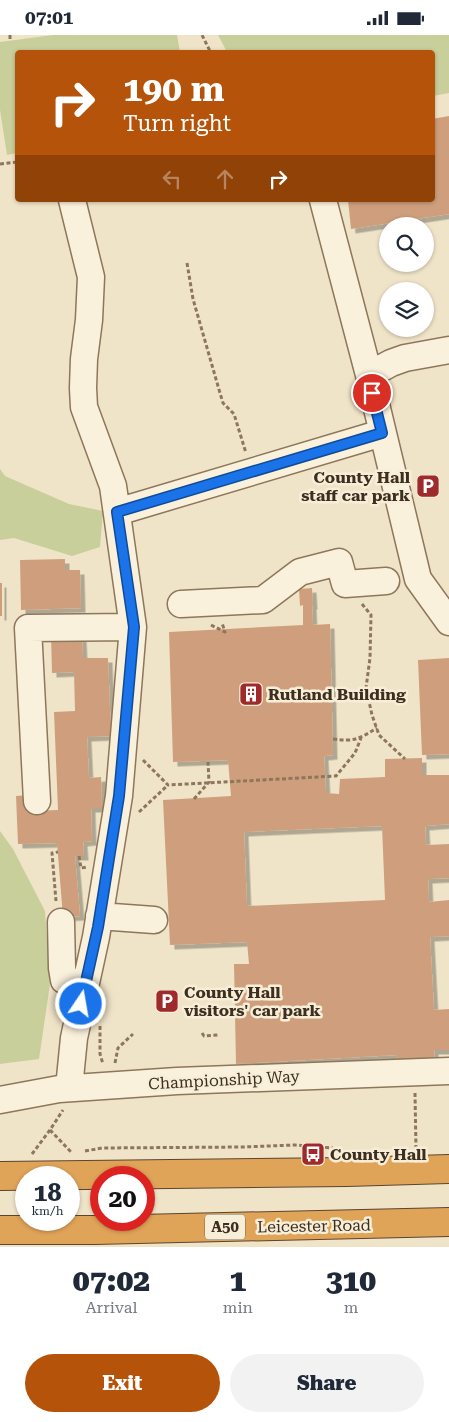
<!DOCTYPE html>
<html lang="en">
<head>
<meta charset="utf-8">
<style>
	:root { --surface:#fff; --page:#f2f2f3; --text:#1f2937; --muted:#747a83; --accent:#b45309 }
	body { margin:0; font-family:"Roboto Serif",serif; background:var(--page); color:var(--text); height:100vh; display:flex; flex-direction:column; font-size:19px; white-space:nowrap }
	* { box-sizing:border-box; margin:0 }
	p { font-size:16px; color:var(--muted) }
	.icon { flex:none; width:28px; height:28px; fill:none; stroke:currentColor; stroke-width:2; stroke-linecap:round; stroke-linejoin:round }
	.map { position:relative; height:1212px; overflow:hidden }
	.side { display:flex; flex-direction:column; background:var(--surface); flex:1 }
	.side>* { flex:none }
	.banner { position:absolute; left:15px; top:15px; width:420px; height:152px; border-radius:5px; box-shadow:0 1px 4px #0004; background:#b45309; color:#fff; overflow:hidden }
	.controls { position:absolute; left:379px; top:182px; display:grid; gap:10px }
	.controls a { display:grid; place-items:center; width:55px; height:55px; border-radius:50%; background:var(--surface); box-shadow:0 1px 4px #0004; font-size:25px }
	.speed { position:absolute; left:15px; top:1131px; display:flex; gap:10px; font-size:25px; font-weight:700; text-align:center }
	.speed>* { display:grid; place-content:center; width:65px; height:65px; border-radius:50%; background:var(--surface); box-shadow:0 1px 4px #0004; line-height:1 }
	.speed small { font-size:12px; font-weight:400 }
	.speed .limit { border:8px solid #d22; background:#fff; color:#111 }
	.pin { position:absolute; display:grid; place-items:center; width:42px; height:42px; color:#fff; margin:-21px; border:2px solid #fff; border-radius:50%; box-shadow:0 1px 5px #0007 }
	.me { position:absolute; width:55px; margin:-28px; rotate:12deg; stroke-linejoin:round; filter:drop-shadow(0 0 4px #0008) }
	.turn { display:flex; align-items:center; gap:18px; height:105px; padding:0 25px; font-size:22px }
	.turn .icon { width:65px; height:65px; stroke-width:2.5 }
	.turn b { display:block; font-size:35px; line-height:42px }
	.lanes { display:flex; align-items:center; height:48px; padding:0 25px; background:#0003; justify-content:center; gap:25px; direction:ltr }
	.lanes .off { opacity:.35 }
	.eta { display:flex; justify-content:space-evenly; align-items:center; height:85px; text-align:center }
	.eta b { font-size:30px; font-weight:800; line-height:35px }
	.cta { display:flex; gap:10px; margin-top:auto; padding:10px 25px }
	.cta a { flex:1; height:58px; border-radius:30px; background:var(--accent); color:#fff; font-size:20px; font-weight:800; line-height:58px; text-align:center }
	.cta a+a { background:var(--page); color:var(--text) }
	.status { display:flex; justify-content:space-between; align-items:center; height:35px; padding:0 25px; background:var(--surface); direction:ltr }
	.status svg { height:14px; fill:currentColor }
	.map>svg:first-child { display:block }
</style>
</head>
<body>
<div class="status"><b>07:01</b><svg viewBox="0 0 49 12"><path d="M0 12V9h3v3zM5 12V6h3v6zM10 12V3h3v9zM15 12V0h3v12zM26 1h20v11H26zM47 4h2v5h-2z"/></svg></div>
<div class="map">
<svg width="449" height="1212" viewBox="0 0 449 1212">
	<defs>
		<filter id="shadow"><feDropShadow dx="4.5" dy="4.5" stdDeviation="0" flood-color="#0004"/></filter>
	</defs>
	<rect width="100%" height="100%" fill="#f0e4c8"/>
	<path fill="#c9cf9b" d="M53 0H177L180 17 18 18 17 118 7 120 0 75V7Z
		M218 0H449V58L433 61 432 18 227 17Z
		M0 434 5 441 69 469 103 476 100 512 72 521 14 503 0 505Z
		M0 796 13 814 45 876 50 949 39 1024 0 1029Z"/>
	<path fill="#cf9f7d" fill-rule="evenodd" filter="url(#shadow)" d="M449 81V179L351 194 348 165H432V84Z
		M65 524V535H80L81 573 21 575 20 525Z
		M0 548H2V581H0Z
		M312 553 313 570H312L313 590 330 589 333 720 324 721 326 758 339 759 340 744 385 742V724L422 723V740H449V789L425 791 426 810 449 809V843L428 844 429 867 449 865V901L430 902 434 975 449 974V1015H434L435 1028 397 1030 396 1020 236 1029 234 929H249L247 907 170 910 163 765 231 761 228 725 173 727 169 597 303 590V570L300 571 299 554ZM382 791 385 865 247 871 244 797Z
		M82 599 83 623H108L111 701 87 702 89 743 101 742 102 773H91L92 806 83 807 84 821H75L80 881 63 882 57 808 18 809 16 761 30 760V776L58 775 54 677 75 676 74 637 52 638 51 600Z
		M449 623V719L422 720 418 625Z"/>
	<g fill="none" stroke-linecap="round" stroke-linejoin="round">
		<g stroke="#8d765c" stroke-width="29">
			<path id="minor" d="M323 165 369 340 418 544 449 587
				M369 340 391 328 405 323 449 315
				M117 477 382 398
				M181 569 263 565 300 537 339 527 345 549 386 546
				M37 766 28 593 133 592
				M99 881 154 885
				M61 887 62 933 64 945 85 950
				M69 1053 74 1003 96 902 119 761 133 592 113 451 84 372 83 353 84 324 89 285 91 242 72 165
				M0 1065 59 1054 177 1046 449 1036"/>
		</g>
		<g stroke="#5b4430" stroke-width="30">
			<path id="highway" d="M0 1141 347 1137 449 1134
				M0 1195H95L449 1187"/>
		</g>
		<path stroke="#8d765c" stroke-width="3" stroke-dasharray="4 2.5" stroke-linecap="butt" d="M10 0V6
			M202 0 211 18
			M0 129 18 127
			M187 228 193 264 220 358 223 368 234 379 246 418
			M362 569 371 580 370 623 366 653 372 680 379 700 405 724
			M211 590 225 597 222 588
			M333 704C354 707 359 704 377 693
			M143 725 168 750 336 741 355 718 361 703
			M194 764 209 747 208 727
			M139 777 168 750
			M79 821 81 833 87 832
			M56 866 52 818 58 817
			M100 991V1019L103 1029
			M202 998 204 1001 218 1000
			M115 1028 118 1013 133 999
			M415 1058 416 1114
			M50 1095 72 1118
			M85 1116 102 1113 243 1112 295 1110 333 1113
			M32 1119 50 1095 63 1075"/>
		<use href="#minor" stroke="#faf1dc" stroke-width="26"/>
		<use href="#highway" stroke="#e0a458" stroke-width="28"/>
	</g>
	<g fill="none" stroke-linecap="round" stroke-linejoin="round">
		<g stroke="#114b97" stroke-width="12">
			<path id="route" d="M81 969 98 892 119 761 134 592 117 477 382 398 372 358"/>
		</g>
		<use href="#route" stroke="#1a73e8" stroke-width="9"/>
	</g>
	<defs>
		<g id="parking-square" transform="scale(1.25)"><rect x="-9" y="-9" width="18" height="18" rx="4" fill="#9e2a2b" stroke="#f7eed8"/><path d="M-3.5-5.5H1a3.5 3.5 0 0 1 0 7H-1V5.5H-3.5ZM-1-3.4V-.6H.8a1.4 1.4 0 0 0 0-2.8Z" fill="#fff"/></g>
		<g id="building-square" transform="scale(1.25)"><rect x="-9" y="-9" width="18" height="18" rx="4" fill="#9e2a2b" stroke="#f7eed8"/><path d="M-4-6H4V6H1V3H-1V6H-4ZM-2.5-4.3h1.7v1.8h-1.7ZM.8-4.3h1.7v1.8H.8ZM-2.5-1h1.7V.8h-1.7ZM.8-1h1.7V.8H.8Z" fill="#fff"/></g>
		<g id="bus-square" transform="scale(1.25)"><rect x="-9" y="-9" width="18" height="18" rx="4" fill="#9e2a2b" stroke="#f7eed8"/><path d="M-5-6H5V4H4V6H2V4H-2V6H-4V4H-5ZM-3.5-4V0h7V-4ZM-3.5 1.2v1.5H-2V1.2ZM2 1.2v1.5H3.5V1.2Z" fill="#fff"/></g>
	</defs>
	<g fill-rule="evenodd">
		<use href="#parking-square" x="428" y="451"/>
		<use href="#building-square" x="251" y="659"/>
		<use href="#parking-square" x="167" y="966"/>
		<use href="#bus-square" x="313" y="1119"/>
	</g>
	<g text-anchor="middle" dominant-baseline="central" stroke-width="5" stroke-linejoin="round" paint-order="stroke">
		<rect fill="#f7eed8" stroke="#756857" stroke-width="1" x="205" y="1179.5" width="40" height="25" rx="4"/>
		<g font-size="15" font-weight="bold" fill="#3d2e20">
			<text x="225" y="1192">A50</text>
		</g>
		<g font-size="16" font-weight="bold" fill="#3d2e20" stroke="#f7eed8" text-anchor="start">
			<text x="410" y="442" text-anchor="end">County Hall<tspan x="410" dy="18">staff car park</tspan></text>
			<text x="268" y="659">Rutland Building</text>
			<text x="184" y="957">County Hall<tspan x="184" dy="18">visitors' car park</tspan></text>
			<text x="330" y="1119">County Hall</text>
		</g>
		<g font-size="16" fill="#3d2e20" stroke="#f7eed8">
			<text transform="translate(224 1045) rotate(-3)">Championship Way</text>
			<text transform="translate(314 1191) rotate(-1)">Leicester Road</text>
		</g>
	</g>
</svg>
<div class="controls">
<a><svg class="icon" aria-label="search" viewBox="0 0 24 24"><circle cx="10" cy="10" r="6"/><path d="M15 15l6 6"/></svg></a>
<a><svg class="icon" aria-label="layers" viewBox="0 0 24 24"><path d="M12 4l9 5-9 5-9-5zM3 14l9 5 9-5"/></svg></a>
</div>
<div class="speed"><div>18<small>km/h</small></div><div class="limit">20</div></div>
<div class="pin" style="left:372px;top:358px;background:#d93025"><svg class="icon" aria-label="arrive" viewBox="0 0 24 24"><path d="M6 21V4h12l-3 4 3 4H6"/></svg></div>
<svg class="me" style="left:81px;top:969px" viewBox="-20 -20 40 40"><circle r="17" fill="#1a73e8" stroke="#fff" stroke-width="3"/><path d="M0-11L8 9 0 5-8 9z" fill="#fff"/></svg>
<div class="banner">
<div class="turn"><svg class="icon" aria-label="right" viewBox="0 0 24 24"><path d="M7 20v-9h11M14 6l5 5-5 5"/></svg><div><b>190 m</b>Turn right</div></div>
<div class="lanes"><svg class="icon off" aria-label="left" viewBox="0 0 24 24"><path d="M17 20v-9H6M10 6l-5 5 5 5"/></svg><svg class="icon off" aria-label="ahead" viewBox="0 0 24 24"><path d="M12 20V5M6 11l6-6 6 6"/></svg><svg class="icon" aria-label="right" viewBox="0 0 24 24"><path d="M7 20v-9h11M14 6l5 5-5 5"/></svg></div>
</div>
</div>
<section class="side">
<div class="eta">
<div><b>07:02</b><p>Arrival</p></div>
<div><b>1</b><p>min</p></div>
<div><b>310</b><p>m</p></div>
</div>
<div class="cta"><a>Exit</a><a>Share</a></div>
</section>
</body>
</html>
